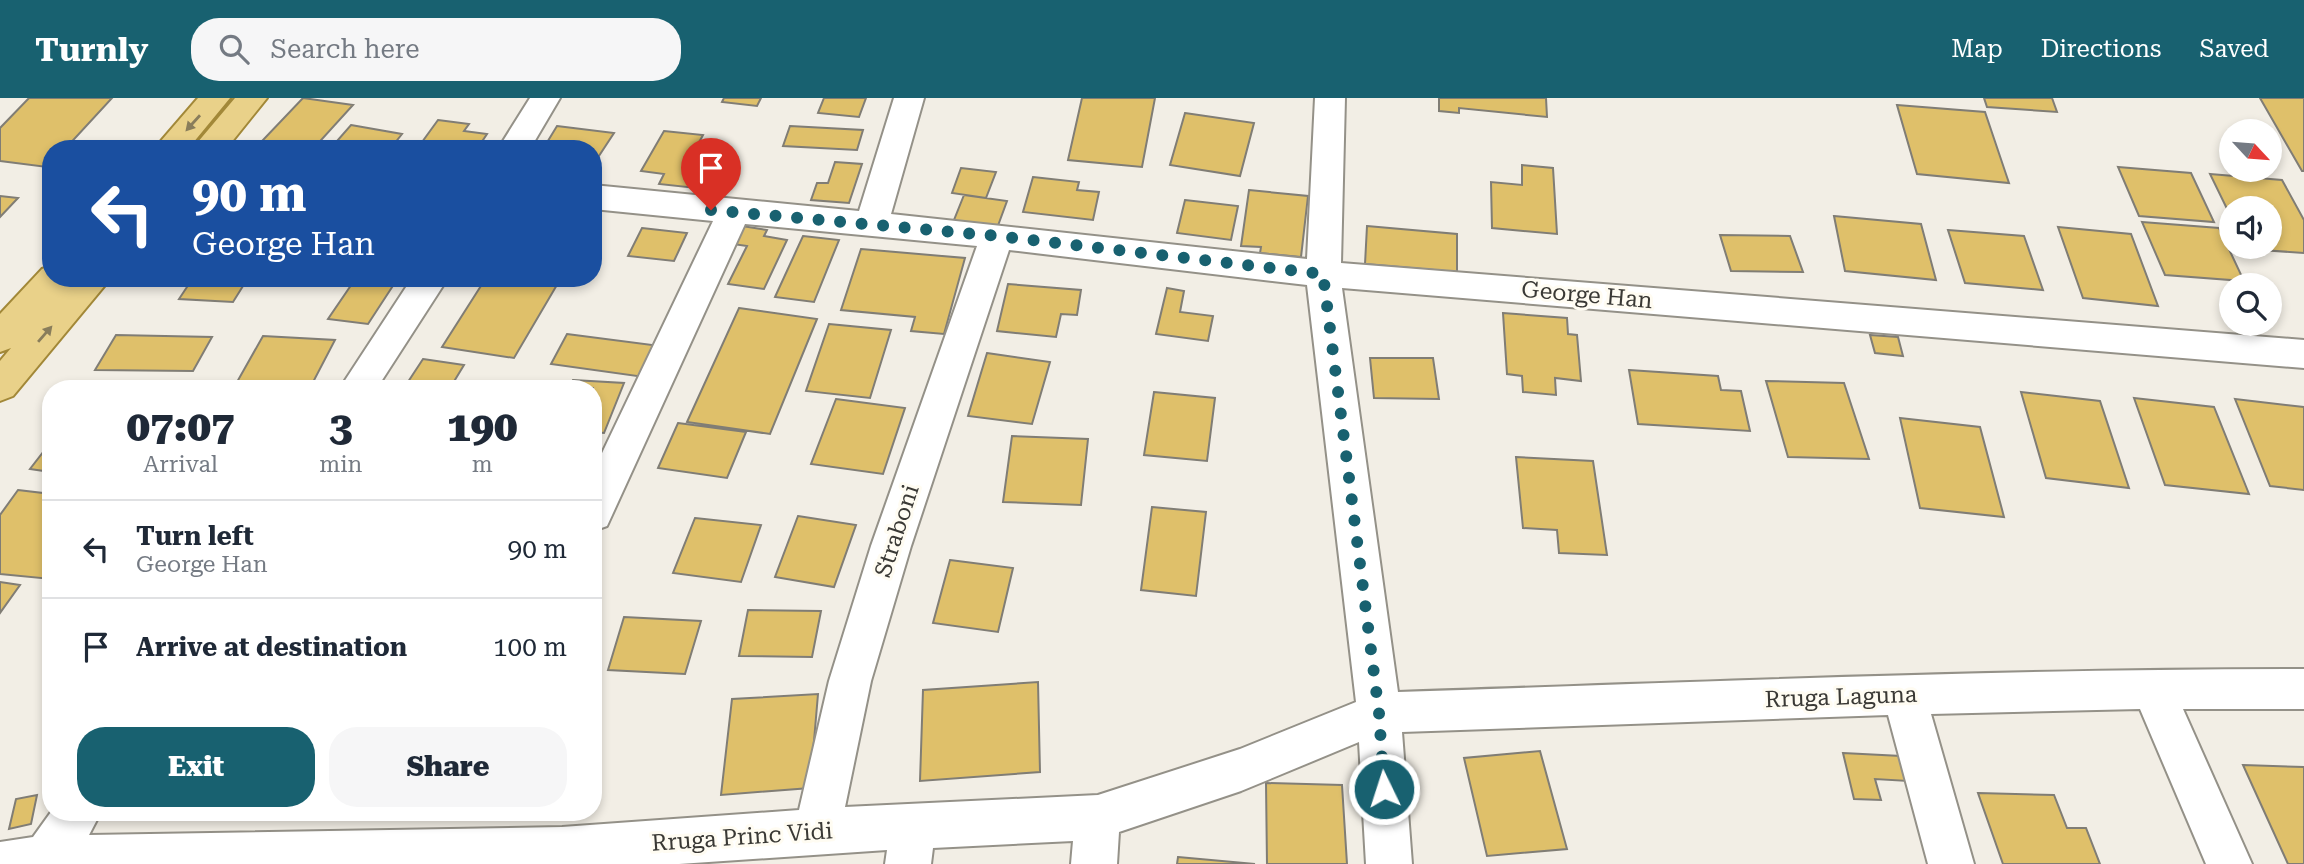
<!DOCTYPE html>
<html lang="en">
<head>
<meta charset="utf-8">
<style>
	:root { --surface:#fff; --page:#f6f6f7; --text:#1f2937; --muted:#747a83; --line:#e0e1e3; --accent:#186170 }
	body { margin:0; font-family:"Roboto Serif",serif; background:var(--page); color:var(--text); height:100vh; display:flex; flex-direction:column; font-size:26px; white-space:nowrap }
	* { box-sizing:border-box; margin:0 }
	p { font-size:23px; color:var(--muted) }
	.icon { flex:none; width:38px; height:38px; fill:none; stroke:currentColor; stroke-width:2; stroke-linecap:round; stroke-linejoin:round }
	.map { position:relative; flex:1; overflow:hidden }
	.sheet { position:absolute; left:42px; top:282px; width:560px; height:441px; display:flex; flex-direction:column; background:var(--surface); border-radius:28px; box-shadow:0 4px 10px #0003 }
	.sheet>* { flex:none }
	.top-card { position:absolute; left:42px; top:42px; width:560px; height:147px; border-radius:28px; box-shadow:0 4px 10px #0003; background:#1a4fa0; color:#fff; overflow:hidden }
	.needle { width:46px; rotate:116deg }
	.buttons { position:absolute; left:2219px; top:21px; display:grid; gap:14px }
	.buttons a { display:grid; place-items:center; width:63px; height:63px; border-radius:50%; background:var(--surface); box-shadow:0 4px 10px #0003; font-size:35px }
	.pin { position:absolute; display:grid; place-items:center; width:60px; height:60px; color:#fff; margin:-72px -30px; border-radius:50% 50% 50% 0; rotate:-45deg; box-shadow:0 0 7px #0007 }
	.pin .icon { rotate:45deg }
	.me { position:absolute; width:77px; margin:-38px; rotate:356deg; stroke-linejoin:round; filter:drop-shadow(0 0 5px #0008) }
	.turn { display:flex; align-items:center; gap:24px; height:147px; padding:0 35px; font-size:32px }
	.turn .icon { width:91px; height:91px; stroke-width:2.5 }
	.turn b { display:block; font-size:49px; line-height:60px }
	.eta { display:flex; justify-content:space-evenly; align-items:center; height:119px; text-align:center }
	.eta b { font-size:42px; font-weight:800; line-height:49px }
	.action { display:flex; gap:14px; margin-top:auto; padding:14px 35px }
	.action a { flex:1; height:80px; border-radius:28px; background:var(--accent); color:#fff; font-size:28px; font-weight:800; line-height:80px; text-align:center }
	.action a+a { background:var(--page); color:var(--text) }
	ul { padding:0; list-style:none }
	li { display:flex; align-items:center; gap:21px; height:98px; padding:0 35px; border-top:2px solid var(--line) }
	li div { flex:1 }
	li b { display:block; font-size:26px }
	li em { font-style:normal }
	header { display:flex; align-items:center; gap:42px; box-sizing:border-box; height:98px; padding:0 35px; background:var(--accent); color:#fff }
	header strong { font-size:33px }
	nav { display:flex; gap:38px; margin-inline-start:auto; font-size:24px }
	.search { width:490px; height:63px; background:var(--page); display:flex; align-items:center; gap:18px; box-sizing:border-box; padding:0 24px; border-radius:28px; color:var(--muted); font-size:26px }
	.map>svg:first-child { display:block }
</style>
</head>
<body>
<header>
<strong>Turnly</strong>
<div class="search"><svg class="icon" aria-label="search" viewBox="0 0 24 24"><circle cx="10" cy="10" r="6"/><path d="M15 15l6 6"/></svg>Search here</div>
<nav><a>Map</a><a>Directions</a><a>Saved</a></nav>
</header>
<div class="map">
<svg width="2304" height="766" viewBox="0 0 2304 766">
	<rect width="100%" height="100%" fill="#f2eee5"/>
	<path fill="#dfc06a" stroke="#807d75" stroke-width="2" d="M29 0H112L65 51H51V65L47 69 0 63V30Z
		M303 0 353 7 313 51 262 43Z
		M724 0H761L757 8 722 4Z
		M824 0H866L859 19 818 15Z
		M1082 0H1155L1142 69 1068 62Z
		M1439 0H1546L1547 19 1459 10V15L1439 13Z
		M1984 0H2052L2057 14 1987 9Z
		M2260 0H2304V73H2302Z
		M1897 7 1985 14 2009 85 1917 76Z
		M1185 15 1254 25 1240 78 1170 67Z
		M438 22 469 26 464 33 487 36 477 51H417Z
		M351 27 402 36 390 51H330Z
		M557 28 614 35 593 67V51H543Z
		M790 28 863 32 857 52 783 48Z
		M664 33 703 37 697 48 716 50 696 90 659 86 664 76 641 73Z
		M835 64 862 66 849 105 811 102 817 85H828Z
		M1522 67 1553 70 1557 136 1492 130 1491 84 1522 87Z
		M2118 69 2191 75 2214 124 2139 118Z
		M961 70 996 74 986 100 952 95Z
		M2210 76 2282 82 2304 122V155L2247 151 2246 149H2270V110H2231V119Z
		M1033 79 1079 84 1077 92 1099 94 1093 122 1023 114Z
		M1249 92 1308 98 1301 159 1260 155 1261 149 1241 148Z
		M964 97 1007 103 996 133 952 127Z
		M0 98 18 100 0 119Z
		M1185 102 1238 108 1231 142 1177 135Z
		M1834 118 1921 126 1936 182 1845 173Z
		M2142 124 2219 130 2244 183 2165 177Z
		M742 128 767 132 764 138 787 142 764 191 728 186 747 148 733 146Z
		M1367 128 1457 136V174L1365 166Z
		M2058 129 2131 136 2158 208 2083 200Z
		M642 130 687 135 674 163 628 158Z
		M1948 132 2024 138 2043 192 1965 185Z
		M1720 137 1790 138 1803 174 1731 173Z
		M803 138 839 142 814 204 775 199Z
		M861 151 965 160 944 236 911 233 915 219 841 212Z
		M193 180H248L233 204 179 201Z
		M356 180H398L368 226 328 221Z
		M486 180H561L514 260 442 249Z
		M1008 186 1081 192 1077 217 1061 216 1056 239 997 233Z
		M1167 190 1184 193 1180 214 1213 218 1208 243 1156 236Z
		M739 210 817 221 770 336 687 324Z
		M1503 215 1567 220 1568 236 1577 237 1581 283 1555 280 1556 297 1523 294 1522 278 1507 276Z
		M829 226 891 232 870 300 806 293Z
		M567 236 660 248 644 279 551 266Z
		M116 237 212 239 193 273 95 272Z
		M1870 237 1898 239 1903 258 1875 255Z
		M263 238 335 242 311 288 237 284Z
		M987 255 1050 264 1032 326 968 318Z
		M1370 260H1433L1439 301 1374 300Z
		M423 261 464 267 450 290H404Z
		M1629 272 1718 278 1721 292 1741 293 1750 333 1638 326Z
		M573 282 624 285 604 335 593 334V290H569Z
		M1766 283 1844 285 1869 361 1788 359Z
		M1154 294 1215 300 1207 363 1144 357Z
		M2021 294 2100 303 2129 390 2046 380Z
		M2134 300 2214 309 2249 396 2165 387Z
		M836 301 905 310 883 376 811 366Z
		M2235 301 2304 309V392L2270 388Z
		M1900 320 1980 329 2004 419 1920 410Z
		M678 325 746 334 727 380 658 370Z
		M1012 338 1088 341 1081 407 1003 404Z
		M51 344V374L30 371Z
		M1516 359 1593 363 1607 457 1559 455 1557 432 1523 430Z
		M18 392 51 396V481L0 476V417Z
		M1152 409 1206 414 1196 498 1141 492Z
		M798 418 856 427 834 489 775 479Z
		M695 420 761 427 741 484 673 475Z
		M950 462 1013 470 998 534 933 525Z
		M0 484 20 487 0 515Z
		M748 512 821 513 812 559 739 558Z
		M624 519 701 523 685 576 608 572Z
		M1038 584 1040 674 920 683 923 592Z
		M818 596 810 690 721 697 732 601Z
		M1540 653 1567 751 1487 758 1464 660Z
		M1843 655 1901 658 1908 683 1875 681 1881 702 1854 701Z
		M2243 667 2304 669V766H2288Z
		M1266 685 1342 687 1347 766H1267Z
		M1978 695 2054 697 2067 730H2086L2100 766H2003Z
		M37 697 31 726 9 731 16 701Z
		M1178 759 1255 766H1177Z"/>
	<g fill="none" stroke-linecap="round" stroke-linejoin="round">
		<g stroke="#949188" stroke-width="4">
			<path id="street" d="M530 0H560L530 51H498Z
				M894 0H924L891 116 1307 161 1315 0H1345L1341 165 2304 242V270L1342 190 1398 594C1700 584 2002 571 2304 571V611H2183L2252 766H2206L2140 611 1931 616 1974 766H1928L1888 617 1402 634 1412 766H1366L1359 644 1241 693 1119 734 1117 766H1071L1073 743 933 750 931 766H885L887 752 679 766H0V744L33 739 51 714H101L89 737 562 729 799 712 829 583 871 448 977 148 745 126 607 428 593 433V374L713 123 593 111V87L859 113ZM1009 152 1307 187 1356 604 1240 651 1098 697 845 709 871 583 911 448Z
				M412 180H448L377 290H340Z"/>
		</g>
		<g stroke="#a28838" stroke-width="4">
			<path id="primary" d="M198 0H230L188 51H154Z
				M235 0H267L226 51H192Z
				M51 168V180H71L67 187 73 180H111L13 298 0 303V263L11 250 0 254V216L42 171Z"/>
		</g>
		<use href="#street" fill="#fff" fill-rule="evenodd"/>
		<use href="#primary" fill="#e9d189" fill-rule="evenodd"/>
	</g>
	<defs><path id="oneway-solid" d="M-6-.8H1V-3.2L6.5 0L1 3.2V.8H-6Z" transform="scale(1.75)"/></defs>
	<g fill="#897d5b">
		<use href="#oneway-solid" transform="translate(193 25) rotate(132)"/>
		<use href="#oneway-solid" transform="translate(45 236) rotate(-49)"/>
	</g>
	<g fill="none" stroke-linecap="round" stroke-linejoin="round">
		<path stroke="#186170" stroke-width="12" stroke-dasharray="0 21.6" d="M711 112 998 138 1323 176 1379 615 1384 691"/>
	</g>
	<g text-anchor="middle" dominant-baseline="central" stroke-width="6" stroke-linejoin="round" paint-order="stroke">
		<g font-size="23" fill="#3a3935" stroke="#fffcf2">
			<text transform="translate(1587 197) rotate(5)">George Han</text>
			<text transform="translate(897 433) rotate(-72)">Straboni</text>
			<text transform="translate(1841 599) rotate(-2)">Rruga Laguna</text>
			<text transform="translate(742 739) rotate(-4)">Rruga Princ Vidi</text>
		</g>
	</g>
</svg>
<div class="buttons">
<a><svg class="needle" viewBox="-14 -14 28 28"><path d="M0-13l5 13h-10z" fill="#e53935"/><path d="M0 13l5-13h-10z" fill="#747a83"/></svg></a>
<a><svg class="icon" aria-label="sound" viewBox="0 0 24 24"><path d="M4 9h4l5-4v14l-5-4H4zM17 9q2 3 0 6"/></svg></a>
<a><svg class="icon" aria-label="search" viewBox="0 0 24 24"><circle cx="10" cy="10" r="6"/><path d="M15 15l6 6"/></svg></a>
</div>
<div class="pin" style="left:711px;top:112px;background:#d93025"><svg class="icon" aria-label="arrive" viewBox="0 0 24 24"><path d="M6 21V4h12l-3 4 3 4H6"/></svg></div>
<svg class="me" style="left:1384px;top:691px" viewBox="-20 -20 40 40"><circle r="17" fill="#186170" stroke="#fff" stroke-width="3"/><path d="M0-11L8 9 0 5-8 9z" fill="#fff"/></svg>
<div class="top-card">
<div class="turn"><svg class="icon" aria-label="left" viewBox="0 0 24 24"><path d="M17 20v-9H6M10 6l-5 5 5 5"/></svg><div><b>90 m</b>George Han</div></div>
</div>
<section class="sheet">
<div class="eta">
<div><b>07:07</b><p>Arrival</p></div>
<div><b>3</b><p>min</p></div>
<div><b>190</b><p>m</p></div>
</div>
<ul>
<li><svg class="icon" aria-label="left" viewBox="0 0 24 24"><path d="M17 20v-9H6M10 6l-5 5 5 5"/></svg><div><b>Turn left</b><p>George Han</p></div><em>90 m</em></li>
<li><svg class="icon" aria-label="arrive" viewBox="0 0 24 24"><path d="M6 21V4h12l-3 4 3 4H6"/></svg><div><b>Arrive at destination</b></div><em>100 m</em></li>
</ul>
<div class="action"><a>Exit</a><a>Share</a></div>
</section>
</div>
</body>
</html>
